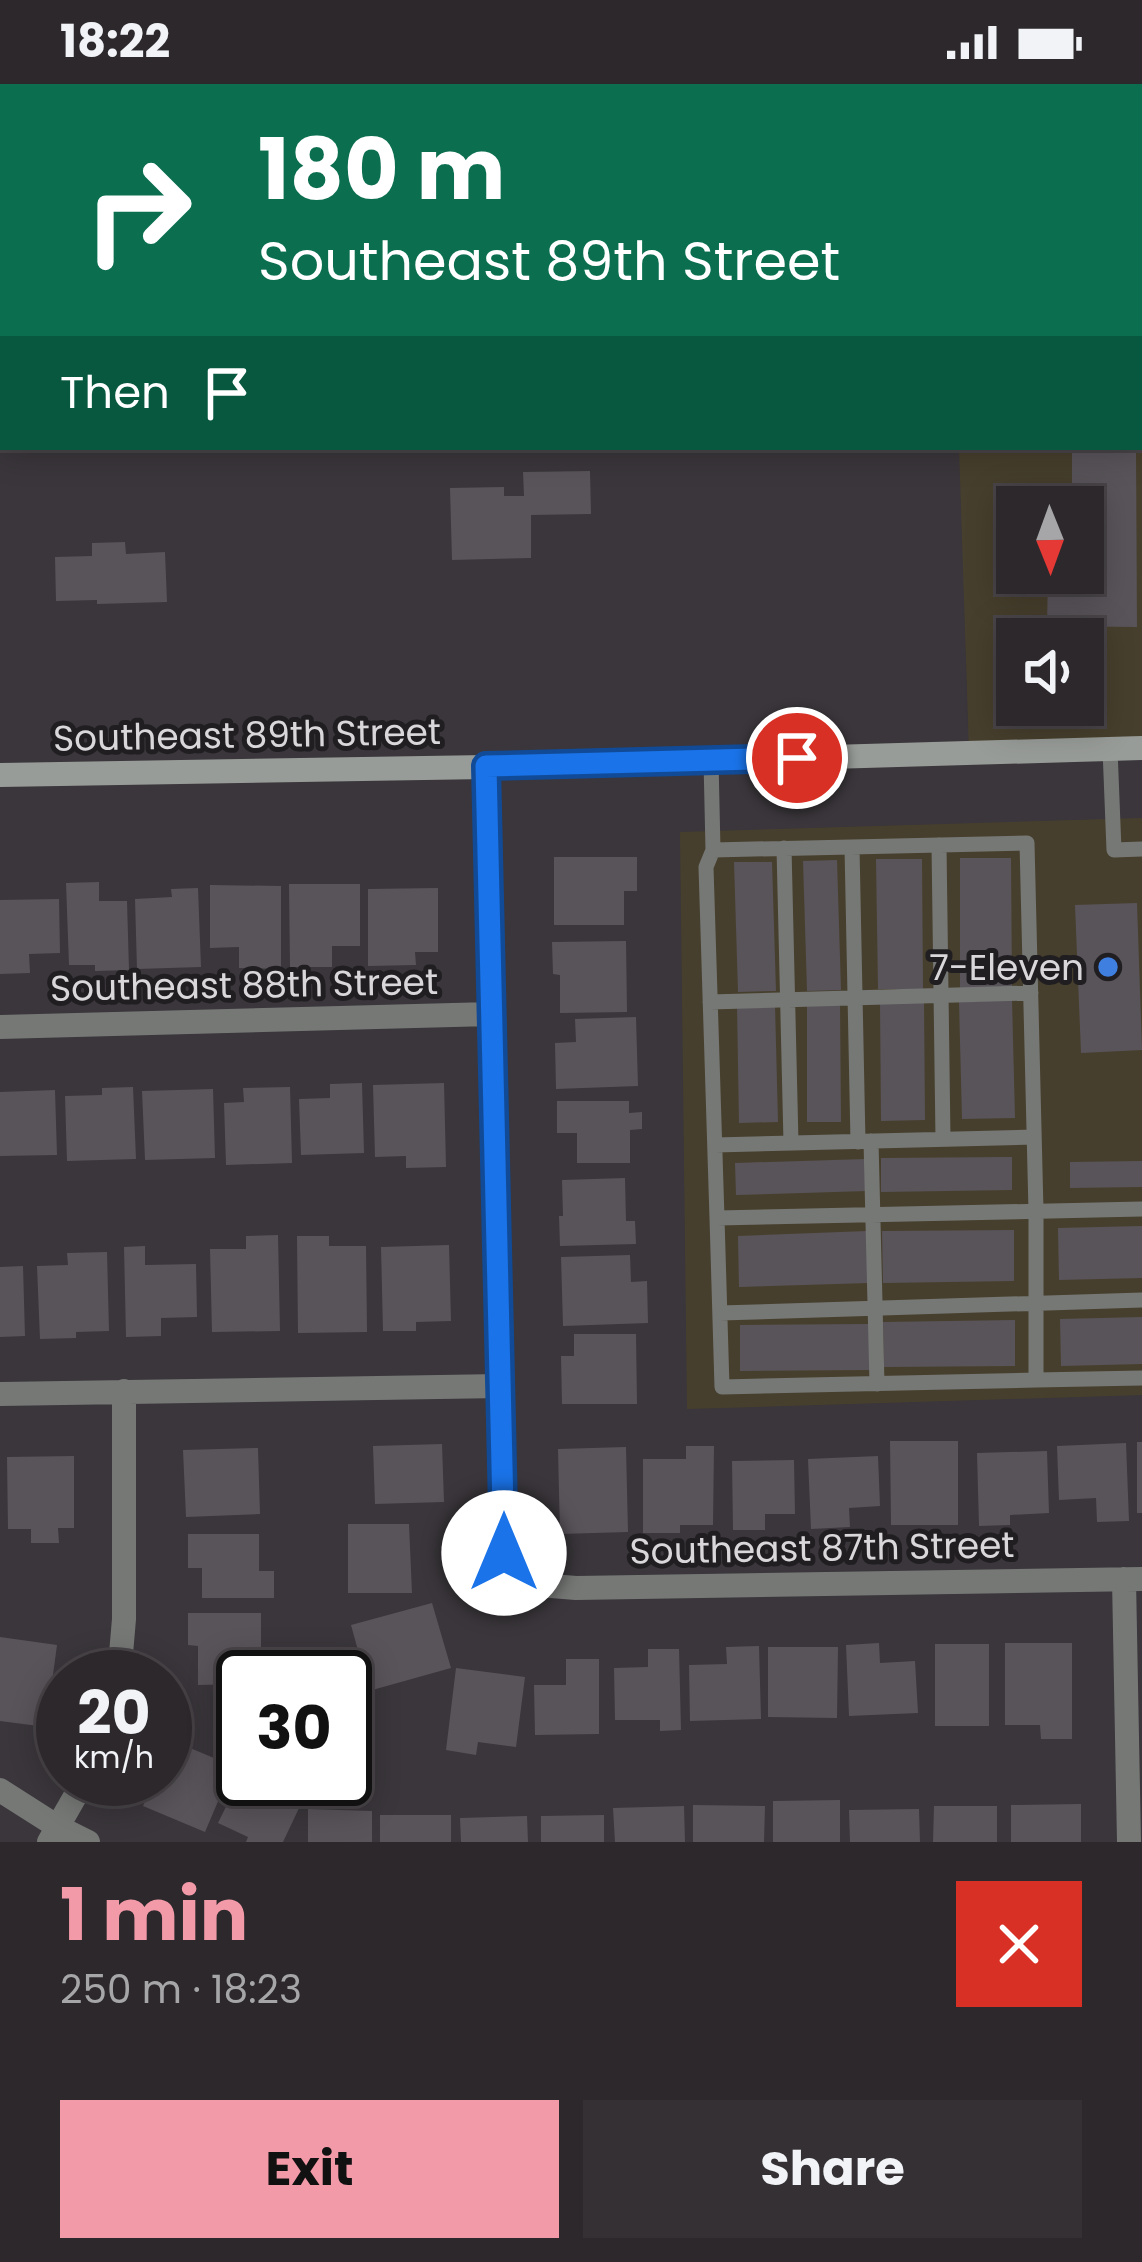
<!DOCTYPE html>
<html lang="en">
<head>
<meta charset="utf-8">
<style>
	:root { --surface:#2c282c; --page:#343034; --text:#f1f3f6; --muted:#a6a6a9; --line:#484448; --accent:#f39aa9 }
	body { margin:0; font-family:Poppins,sans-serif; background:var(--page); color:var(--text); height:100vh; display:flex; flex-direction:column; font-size:45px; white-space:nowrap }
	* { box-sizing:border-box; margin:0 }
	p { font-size:39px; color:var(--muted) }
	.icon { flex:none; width:66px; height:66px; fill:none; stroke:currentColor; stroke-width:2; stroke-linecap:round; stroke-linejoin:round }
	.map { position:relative; height:1758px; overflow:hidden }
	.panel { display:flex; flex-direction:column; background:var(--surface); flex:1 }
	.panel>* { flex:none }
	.top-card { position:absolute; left:0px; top:0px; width:1143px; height:366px; box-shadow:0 6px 30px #0003,0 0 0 3px var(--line); background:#0b6e4f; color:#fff; overflow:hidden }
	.needle { width:78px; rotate:179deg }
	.tools { position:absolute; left:996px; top:402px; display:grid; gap:24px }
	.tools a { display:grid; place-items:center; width:108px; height:108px; border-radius:0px; background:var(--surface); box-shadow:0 6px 30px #0003,0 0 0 3px var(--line); font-size:60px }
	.speed { position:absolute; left:36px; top:1566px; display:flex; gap:24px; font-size:60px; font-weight:700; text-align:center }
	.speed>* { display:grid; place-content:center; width:156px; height:156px; border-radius:50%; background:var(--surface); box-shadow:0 6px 30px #0003,0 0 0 3px var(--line); line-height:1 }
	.speed small { font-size:30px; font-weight:400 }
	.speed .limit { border:6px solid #111; border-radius:18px; background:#fff; color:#111 }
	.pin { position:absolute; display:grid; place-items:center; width:102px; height:102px; color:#fff; margin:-51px; border:6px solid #fff; border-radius:50%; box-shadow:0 3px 12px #0007 }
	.me { position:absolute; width:132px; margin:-66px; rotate:0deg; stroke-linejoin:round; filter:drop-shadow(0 0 9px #0008) }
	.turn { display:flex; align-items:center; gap:42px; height:252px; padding:0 60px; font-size:54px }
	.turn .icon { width:156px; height:156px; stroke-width:2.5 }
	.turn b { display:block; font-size:84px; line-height:102px }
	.then { display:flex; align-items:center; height:114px; padding:0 60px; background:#0003; gap:24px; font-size:45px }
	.round { display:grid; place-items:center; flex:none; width:126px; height:126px; border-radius:0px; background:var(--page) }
	.summary { display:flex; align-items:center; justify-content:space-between; height:204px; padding:0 60px }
	h1 { font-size:72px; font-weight:700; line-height:90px; color:var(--accent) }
	.primary-button { display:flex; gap:24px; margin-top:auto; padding:24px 60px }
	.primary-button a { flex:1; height:138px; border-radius:0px; background:var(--accent); color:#111; font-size:48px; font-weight:700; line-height:138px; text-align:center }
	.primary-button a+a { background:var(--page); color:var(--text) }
	.status { display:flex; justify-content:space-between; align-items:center; height:84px; padding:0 60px; background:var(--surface); direction:ltr }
	.status svg { height:33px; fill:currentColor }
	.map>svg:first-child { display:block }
</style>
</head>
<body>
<div class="status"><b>18:22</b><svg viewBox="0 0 49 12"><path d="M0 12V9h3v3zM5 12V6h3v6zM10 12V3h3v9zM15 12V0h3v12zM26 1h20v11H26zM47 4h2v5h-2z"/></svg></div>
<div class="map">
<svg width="1142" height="1758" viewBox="0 0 1142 1758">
	<rect width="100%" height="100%" fill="#3a363b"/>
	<path fill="#473f2d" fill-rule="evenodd" d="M948 0H1142V664L969 668 959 363H1140V3H948ZM1017 423H1083V489H1017ZM1017 555H1083V621H1017Z
		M1142 734V1311L687 1325 680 748Z"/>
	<path fill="#59545a" d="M1072 363H1136L1137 543 1047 542 1048 489H1083V423H1072Z
		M590 387 591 430 531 431V474L452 476 450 404 504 403V412H524L523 388Z
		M125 458 126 470 165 468 167 518 97 520V516L56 517 55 473 92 472V459Z
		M554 773H637V807H624V841H554Z
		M960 774H1011L1012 905H960Z
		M876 775H922L923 905H878Z
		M837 776 841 906 807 907 803 777Z
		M734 778H772L776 907 738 908Z
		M99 798V817H127L129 886 95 887V881H69L66 799Z
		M289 800H360V862H332V883H290Z
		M210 801 281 802V885L239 884V863L210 864Z
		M198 804 201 883 137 885 135 815 172 813 171 805Z
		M438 804V868H415L416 881 368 882V805Z
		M59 815 60 869 29 870 30 889 0 890V816Z
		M1137 819 1142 966 1081 969 1075 821Z
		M626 857 627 928 560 929V891L553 890 552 858Z
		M1012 916 1015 1034 962 1035 959 918Z
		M880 918H924L925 1036 881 1037Z
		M840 920 841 1038H807V921Z
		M737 921H775L778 1038 739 1039Z
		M636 933 638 1002 556 1005 555 959 576 958 575 935Z
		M362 999 364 1069 301 1071 299 1015 330 1014V1000Z
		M444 999 446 1083 406 1084V1072L375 1073 373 1001Z
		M133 1003 136 1075 67 1077 65 1012 102 1011V1004Z
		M290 1003 292 1079 226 1081 224 1019 244 1018 243 1004Z
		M213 1005 215 1074 145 1076 142 1007Z
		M55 1006 57 1071 0 1072V1008Z
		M557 1017H629V1029L642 1028V1045L630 1046V1079H577V1049H557Z
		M1012 1073V1106L881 1108V1074Z
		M866 1075 867 1107 736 1111 735 1079Z
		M1142 1077V1103L1070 1104V1078Z
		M625 1094 626 1137H635L636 1160 560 1162 559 1132H563L562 1096Z
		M1142 1142V1194L1059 1196 1058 1144Z
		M1014 1146V1197L883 1199 882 1147Z
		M867 1147 869 1199 739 1203 738 1152Z
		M278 1151 280 1247 212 1248 210 1165H246V1152Z
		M297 1152H329V1162H366L367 1248 298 1249Z
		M449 1161 451 1237 416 1238V1247H383L381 1163Z
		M145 1162V1181L196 1180 197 1233 161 1234V1252L126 1253 124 1163Z
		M107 1168 109 1247 76 1248V1254L40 1255 37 1182 68 1181 67 1169Z
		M630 1171 631 1198 647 1197 648 1239 563 1242 561 1173Z
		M23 1182 25 1252 0 1253V1183Z
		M1142 1233V1280L1061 1282 1060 1235Z
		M1015 1236V1282L884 1283 883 1238Z
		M870 1240V1286L740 1287V1241Z
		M574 1250H636L637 1320H562L561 1272H574Z
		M890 1357H958V1441H891Z
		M1137 1358H1142V1429H1137Z
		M1126 1359 1129 1437 1097 1438 1096 1414 1059 1416 1057 1362Z
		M442 1360 444 1418 375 1420 373 1362Z
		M686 1362H714L713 1441H680V1449H643V1375H686Z
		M626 1363 628 1448 560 1450 558 1365Z
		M258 1364 260 1430 186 1433 183 1366Z
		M1047 1367 1049 1429 1010 1431V1441L979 1442 977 1369Z
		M74 1372V1444H58L59 1459H31V1445H8L7 1373Z
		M878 1372 880 1422 849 1424 850 1443 811 1445 808 1375Z
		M794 1376 795 1430H765V1446H733L732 1377Z
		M348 1440H409L412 1509H348Z
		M188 1450H259V1487H274V1514H202V1484H188Z
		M432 1519 451 1584 358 1610 354 1595 365 1592 351 1541Z
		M188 1529H261V1593H243V1600L198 1601V1562L188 1561Z
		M0 1553 57 1561 46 1643 0 1637Z
		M879 1559 880 1579 915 1577 918 1629 849 1632 846 1561Z
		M1005 1559H1072V1655H1041L1040 1641H1005Z
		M935 1560H989V1642H935Z
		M759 1562 761 1635 690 1637 689 1581 727 1580 726 1563Z
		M768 1563H838L837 1634 768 1633Z
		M648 1565H679L681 1646 660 1647V1636H615L614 1584 648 1583Z
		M566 1575H599V1650L535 1651 534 1601H566Z
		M456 1584 525 1593 516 1663 478 1658 476 1671 446 1666Z
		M171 1656 233 1682 205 1748 143 1722 154 1695H165V1670Z
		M243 1688V1695L300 1722 283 1758H246L248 1753 218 1739Z
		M840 1716V1758H773V1717Z
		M1081 1720V1758H1011V1721Z
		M693 1721 765 1722 764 1758H693Z
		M684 1722 685 1758H615L613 1724Z
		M934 1722H997V1758H933Z
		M308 1725 372 1727V1758H308Z
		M919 1725 920 1758H850L849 1726Z
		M380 1731H451V1758H380Z
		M604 1731V1758H541V1732Z
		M527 1732 528 1758H461L460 1734Z"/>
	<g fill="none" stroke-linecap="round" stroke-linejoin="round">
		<path stroke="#767876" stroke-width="15" d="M1110 665 1114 766 1142 765
			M711 676 713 766
			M939 761 943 1055
			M852 763 858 1058
			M784 764 791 1059
			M710 918 1031 909
			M871 1057 877 1300
			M715 1061 1034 1053
			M1142 1125 717 1134 706 783 713 766 1027 759 1036 1127V1296L1142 1294
			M717 1134 722 1303 1036 1296
			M720 1229 1142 1216"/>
		<path stroke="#767876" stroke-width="24" d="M486 683 505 1440 503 1498 576 1504 1142 1495
			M0 943 491 930
			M0 1310 501 1302
			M1124 1495 1129 1758
			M119 1593 124 1535V1307
			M0 1706 58 1743 88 1758
			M49 1758 85 1695"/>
		<path stroke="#989c98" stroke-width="24" d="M0 691 486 683 1142 664"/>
	</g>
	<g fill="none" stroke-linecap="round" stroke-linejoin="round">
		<g stroke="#114b97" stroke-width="30">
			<path id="route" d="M504 1469 486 682 797 674"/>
		</g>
		<use href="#route" stroke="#1a73e8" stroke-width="21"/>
	</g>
	<circle fill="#3f7fe0" stroke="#201e21" stroke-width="4.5" cx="1108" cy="883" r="12"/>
	<g text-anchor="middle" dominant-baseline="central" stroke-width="10" stroke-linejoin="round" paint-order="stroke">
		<g font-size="36" fill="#dad7db" stroke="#201e21">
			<text transform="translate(247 651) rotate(-1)">Southeast 89th Street</text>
			<text transform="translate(244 901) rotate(-1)">Southeast 88th Street</text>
			<text transform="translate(822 1464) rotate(-1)">Southeast 87th Street</text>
		</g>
		<g font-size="36" fill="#dad7db" stroke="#201e21" text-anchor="end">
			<text x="1084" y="883">7-Eleven</text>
		</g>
	</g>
</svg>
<div class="tools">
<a><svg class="needle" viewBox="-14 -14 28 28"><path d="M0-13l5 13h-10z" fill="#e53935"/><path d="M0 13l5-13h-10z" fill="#a6a6a9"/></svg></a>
<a><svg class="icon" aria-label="sound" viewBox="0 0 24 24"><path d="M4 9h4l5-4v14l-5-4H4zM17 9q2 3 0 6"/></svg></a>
</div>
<div class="speed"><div>20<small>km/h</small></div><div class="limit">30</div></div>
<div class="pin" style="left:797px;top:674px;background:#d93025"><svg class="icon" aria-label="arrive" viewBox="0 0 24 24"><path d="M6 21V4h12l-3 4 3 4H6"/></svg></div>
<svg class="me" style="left:504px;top:1469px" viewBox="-20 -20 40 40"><circle r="19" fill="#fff"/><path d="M0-13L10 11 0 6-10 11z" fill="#1a73e8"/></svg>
<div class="top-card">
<div class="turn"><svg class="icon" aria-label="right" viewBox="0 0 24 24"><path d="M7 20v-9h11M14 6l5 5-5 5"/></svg><div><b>180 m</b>Southeast 89th Street</div></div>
<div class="then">Then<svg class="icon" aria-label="arrive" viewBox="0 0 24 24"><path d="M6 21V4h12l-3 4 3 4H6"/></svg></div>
</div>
</div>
<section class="panel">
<div class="summary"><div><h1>1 min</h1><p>250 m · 18:23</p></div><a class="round" style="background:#d93025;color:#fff"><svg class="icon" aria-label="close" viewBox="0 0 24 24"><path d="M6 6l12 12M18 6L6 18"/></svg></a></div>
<div class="primary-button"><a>Exit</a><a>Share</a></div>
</section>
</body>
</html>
